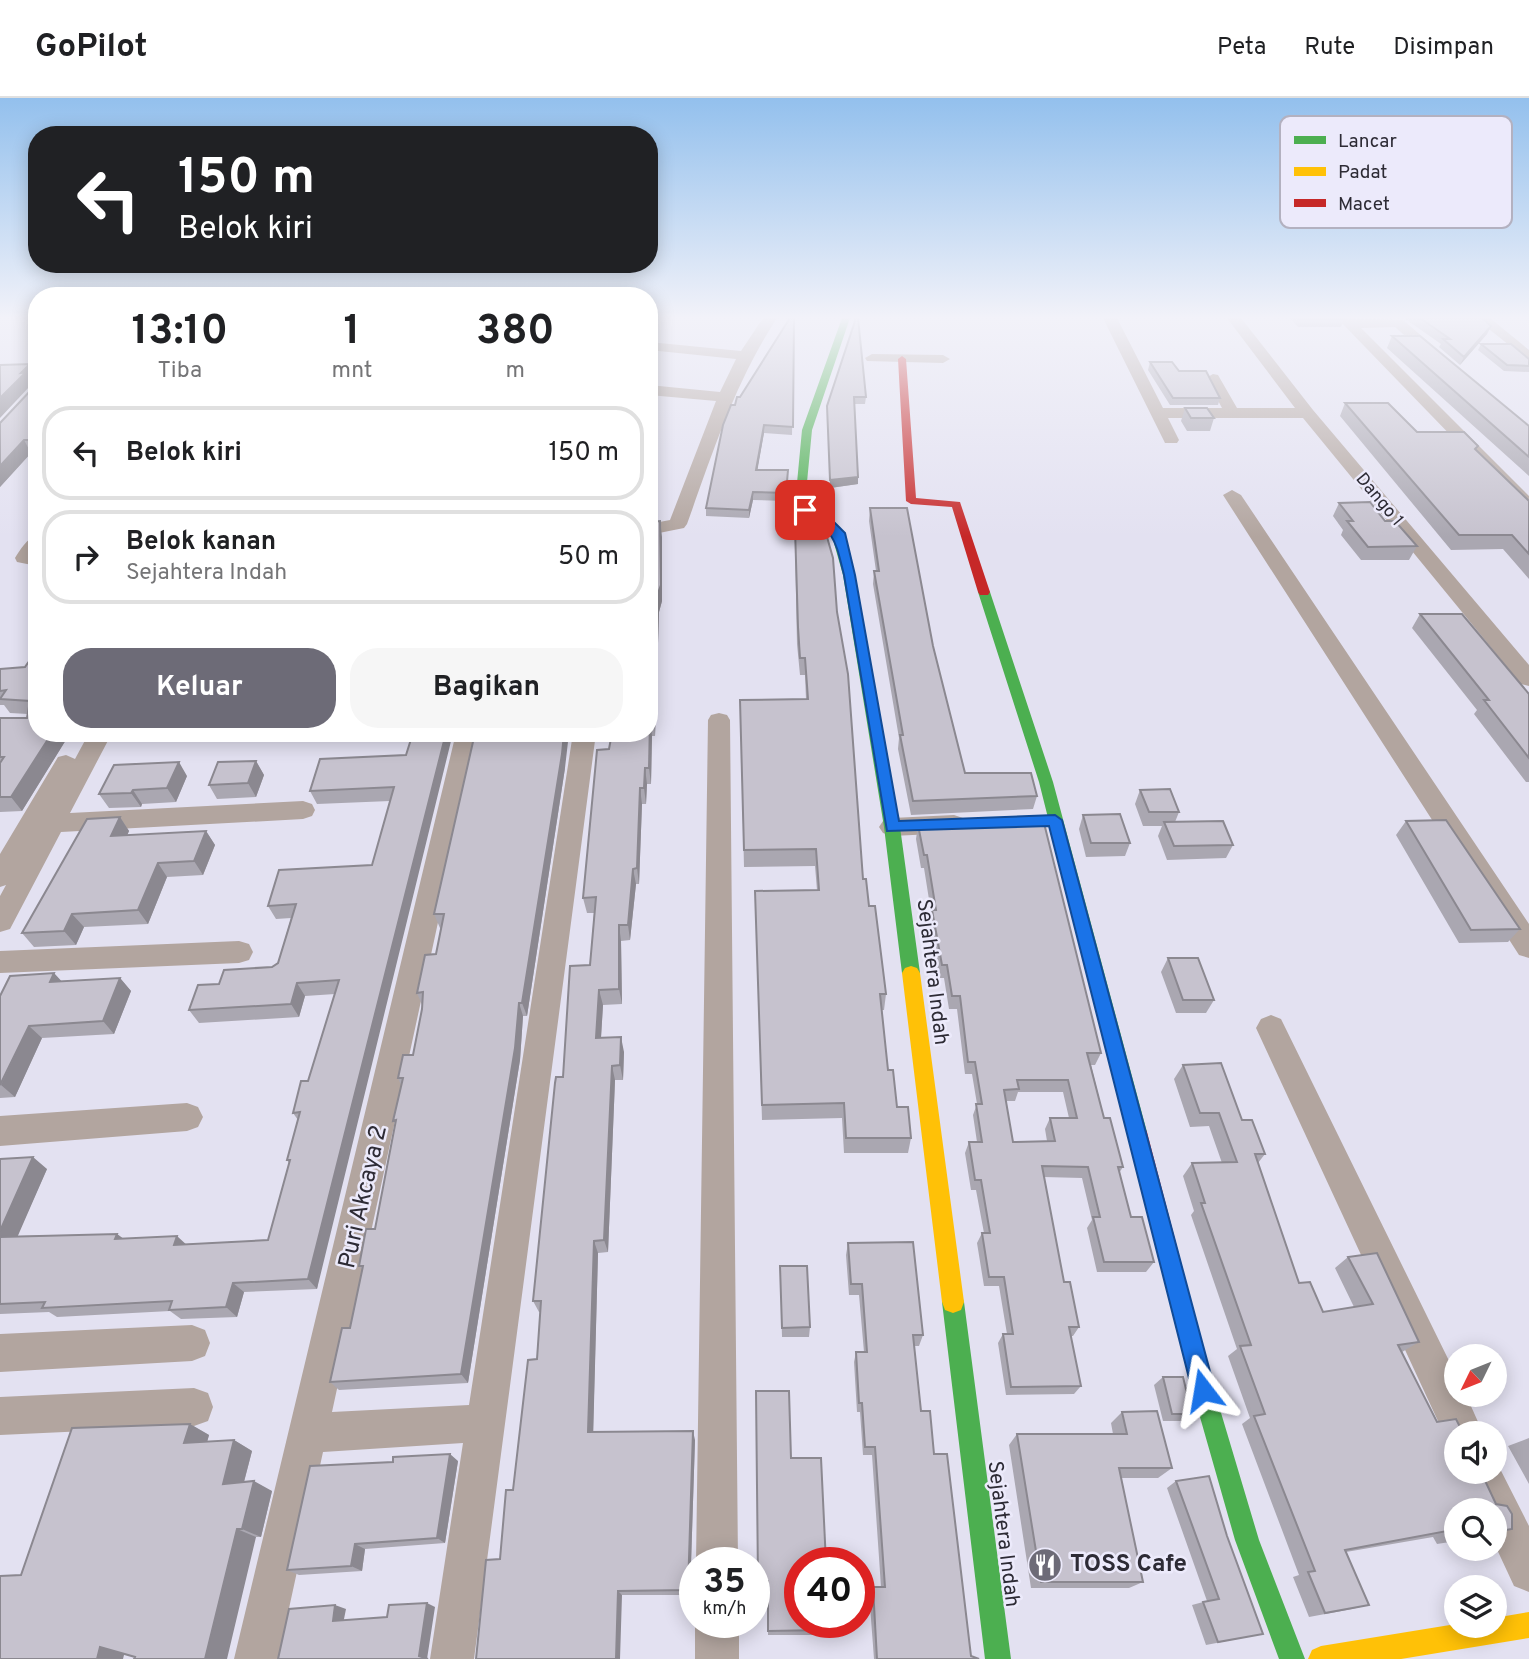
<!DOCTYPE html>
<html lang="id">
<head>
<meta charset="utf-8">
<style>
	:root { --surface:#fff; --page:#f6f6f6; --text:#202124; --muted:#757577; --line:#e0e0e0; --accent:#6d6b77 }
	body { margin:0; font-family:Overpass,sans-serif; background:var(--page); color:var(--text); height:100vh; display:flex; flex-direction:column; font-size:26px; white-space:nowrap }
	* { box-sizing:border-box; margin:0 }
	p { font-size:23px; color:var(--muted) }
	.icon { flex:none; width:38px; height:38px; fill:none; stroke:currentColor; stroke-width:2; stroke-linecap:round; stroke-linejoin:round }
	.map { position:relative; flex:1; overflow:hidden }
	.panel { position:absolute; left:28px; top:189px; width:630px; height:455px; display:flex; flex-direction:column; background:var(--surface); border-radius:28px; box-shadow:0 4px 18px #0003 }
	.panel>* { flex:none }
	.guide { position:absolute; left:28px; top:28px; width:630px; height:147px; border-radius:28px; box-shadow:0 4px 18px #0003; background:#202124; color:#fff; overflow:hidden }
	.needle { width:46px; rotate:227deg }
	.buttons { position:absolute; left:1444px; top:1246px; display:grid; gap:14px }
	.buttons a { display:grid; place-items:center; width:63px; height:63px; border-radius:50%; background:var(--surface); box-shadow:0 4px 18px #0003; font-size:35px }
	.speed { position:absolute; left:679px; top:1449px; display:flex; gap:14px; font-size:35px; font-weight:700; text-align:center }
	.speed>* { display:grid; place-content:center; width:91px; height:91px; border-radius:50%; background:var(--surface); box-shadow:0 4px 18px #0003; line-height:1 }
	.speed small { font-size:18px; font-weight:400 }
	.speed .limit { border:10px solid #d22; background:#fff; color:#111 }
	.pin { position:absolute; display:grid; place-items:center; width:60px; height:60px; color:#fff; margin:-30px; border-radius:14px; box-shadow:0 4px 10px #0006 }
	.me { position:absolute; width:77px; margin:-38px; rotate:346deg; stroke-linejoin:round; filter:drop-shadow(0 0 5px #0008) }
	.turn { display:flex; align-items:center; gap:24px; height:147px; padding:0 35px; font-size:32px }
	.turn .icon { width:91px; height:91px; stroke-width:2.5 }
	.turn b { display:block; font-size:49px; line-height:60px }
	.eta { display:flex; justify-content:space-evenly; align-items:center; height:119px; text-align:center }
	.eta b { font-size:42px; font-weight:700; line-height:49px }
	.cta { display:flex; gap:14px; margin-top:auto; padding:14px 35px }
	.cta a { flex:1; height:80px; border-radius:28px; background:var(--accent); color:#fff; font-size:28px; font-weight:700; line-height:80px; text-align:center }
	.cta a+a { background:var(--page); color:var(--text) }
	ul { padding:0; list-style:none }
	li { display:flex; align-items:center; gap:21px; height:94px; margin:0 14px 10px; padding:0 21px; border:4px solid var(--line); border-radius:28px }
	li div { flex:1 }
	li b { display:block; font-size:26px }
	li em { font-style:normal }
	header { display:flex; align-items:center; gap:42px; box-sizing:border-box; height:98px; padding:0 35px; background:var(--surface); border-bottom:2px solid var(--line) }
	header strong { font-size:33px }
	nav { display:flex; gap:38px; margin-inline-start:auto; font-size:24px }
	.map>svg:first-child { display:block }
</style>
</head>
<body>
<header>
<strong>GoPilot</strong>
<nav><a>Peta</a><a>Rute</a><a>Disimpan</a></nav>
</header>
<div class="map">
<svg width="1529" height="1561" viewBox="0 0 1529 1561">
	<rect width="100%" height="100%" fill="#e3e1f1"/>
	<g fill="none" stroke-linecap="round" stroke-linejoin="round">
		<path fill="#b2a59f" fill-rule="evenodd" d="M763 220H777C735 284 713 354 687 426L684 430 649 437V426L670 422 716 303 649 297V287L720 294 736 261 649 252V244L741 253Z
			M1103 220H1117L1163 310H1222L1206 280 1213 276 1218 277 1237 310H1295L1227 220H1241L1313 312 1529 567V588L1521 586 1303 320H1168L1179 342 1177 345H1165Z
			M1337 220 1403 222 1445 258V264H1435L1395 229 1361 230 1529 398V413L1523 412Z
			M1475 220H1490L1529 252V263Z
			M872 256 943 257 950 261 943 265 867 263 865 260Z
			M1232 392 1241 397 1529 826V860L1519 857 1223 397Z
			M37 437V468L17 464 15 460C20 452 27 440 37 437Z
			M719 615 727 617 730 622 738 1465H696L708 622 711 617Z
			M89 635H112L70 715 303 703 312 706 315 712 312 718 303 721 61 734 10 831 0 834V798L6 787 0 789V756L58 659 66 657 75 661Z
			M456 635H479L332 1314 469 1307 573 635H596L474 1561H430L463 1345 323 1354 278 1561H234Z
			M954 717 963 720 967 726 963 732 954 735 892 738 883 735 879 729 883 723 892 720Z
			M239 843 249 846 253 854 249 862 239 865 0 875V853Z
			M1271 917 1281 921 1456 1277V1297H1466L1483 1335H1456V1351L1450 1349 1256 930 1261 921Z
			M187 1005 198 1009 203 1019 198 1029 187 1033 0 1048V1018Z
			M192 1227 205 1232 210 1245 205 1258 192 1263 0 1274V1236Z
			M194 1290 208 1295 213 1309 208 1323 194 1328 0 1337V1299Z
			M1494 1359 1529 1428V1494L1514 1488 1494 1445V1412H1479L1462 1374H1494Z
			M695 1524H739V1561H695Z"/>
		<path fill="#4caf50" fill-rule="evenodd" d="M842 220H850L812 332 805 405 840 429 855 477 900 729 920 875 917 880 911 882 905 880 902 875 884 729 843 477 830 431 795 406 802 332Z
			M984 490 990 494 1053 684 1147 1034 1144 1040 1137 1043 1130 1040 1127 1034 1039 684 978 494Z
			M953 1193 961 1196 964 1204 1011 1561H985L942 1204 945 1196Z
			M1205 1287 1213 1290 1216 1298 1259 1442 1305 1561H1279L1235 1442 1194 1298 1197 1290Z"/>
		<path fill="#ffc107" fill-rule="evenodd" d="M911 868 917 870 920 875 964 1204 961 1212 953 1215 945 1212 942 1204 902 875 905 870Z
			M1529 1514V1540L1401 1561H1308L1312 1552 1321 1548 1456 1526 1494 1528V1520Z"/>
		<path fill="#c62828" fill-rule="evenodd" d="M902 258 906 261 916 400 960 404 990 494 988 497H980L978 494 952 409 911 406 906 403 898 261Z
			M1137 1025 1144 1028 1147 1034 1216 1298 1213 1306 1205 1309 1197 1306 1194 1298 1127 1034 1130 1028Z"/>
	</g>
	<path fill="#aaa7b1" fill-rule="evenodd" d="M794 220 792 337 764 335 757 372 788 380 786 403 753 402 749 420 706 418V410L735 307Z
		M856 220 866 299 865 306H854L858 386 830 390 827 308Z
		M1290 220H1344V221L1341 229H1298Z
		M1404 220H1482L1491 228 1487 236 1460 267 1439 249 1441 246Z
		M1392 238 1529 328V378L1387 250Z
		M1481 246 1529 261V274L1504 273 1478 252Z
		M1150 264 1179 273 1220 300 1218 307H1170L1148 272Z
		M30 266 34 274H37V355H31L0 389V325L32 291 33 287 30 288Z
		M1345 305 1417 334 1476 352 1529 403V481L1503 451 1451 452 1340 318Z
		M1185 310 1214 320 1210 333H1187L1181 323Z
		M794 397 837 514 863 781 886 896 884 912H882L888 972 897 1009 911 1040 908 1055H844L842 1020 762 1022 755 793 817 792 815 768 744 769 740 602 806 601 805 577H800L797 546Z
		M1339 405 1385 423 1417 448 1409 462H1361L1341 437 1343 432 1333 418Z
		M870 410 933 548 965 675 1037 698 1033 711 911 717 898 651 899 640 873 486 874 473H876L869 423Z
		M662 439V503L659 514 655 638H652L651 686H647L646 706H642L639 786H636L630 842 621 843 622 906 603 907 601 940 624 954 623 982H615L608 1154 598 1155 593 1334 695 1342 690 1497H622L500 1461 537 1261 540 1214H539L533 1203 563 979 590 867 594 815H587L583 800 609 651Z
		M1420 516 1529 596V684H1526L1474 616 1477 612 1412 530Z
		M25 569 37 635 69 637 22 713 0 714V620H27L28 616 10 615 4 607H0V571Z
		M406 657 317 1191 244 1194 237 1219 181 1221 170 1213 57 1219 49 1214 0 1216V1061L47 1071 17 1138 117 1136 124 1141 186 1146 268 1142 289 1065 287 1062 298 1022 293 1015 308 983 335 896 305 898 299 919 199 925 189 912 219 886 272 869 278 865 291 820 276 821 268 808 372 767 390 703 317 706 310 693Z
		M256 663 264 677 256 699 217 701 209 687Z
		M565 670 527 918H523L520 962 468 1285 339 1292 330 1284 350 1230 362 1172 359 1168 375 1131 396 1026 393 1023 401 987 398 980 413 957 422 911V907L417 895 436 856 441 830H440L434 816Z
		M187 678 176 704 142 706 141 709 109 710 99 696Z
		M1140 692 1179 714 1175 724 1233 747 1226 760 1167 762 1158 738 1162 728H1143L1135 706Z
		M1083 717 1130 745 1125 758 1086 759 1079 731Z
		M120 719 129 733 127 737 206 733 215 747 203 777 167 779 148 826 84 829 76 847 34 849 22 835Z
		M1406 723 1520 831 1508 844 1459 845 1396 737Z
		M918 727 1101 955 1095 967H1091L1104 1020 1123 1069 1119 1075 1131 1119 1154 1164 1146 1174H1097L1087 1130 1092 1122 1082 1080 1044 1079 1064 1184 1079 1229 1073 1238H1071L1081 1288 1074 1296 1006 1297 998 1245 1003 1236H1007L999 1188H984L977 1145 982 1135H984L976 1092H971L965 1055 969 1044H977L973 1017 977 1006 972 976H965L957 911H949L944 880H939L929 825 931 814 924 770H921L916 741ZM1018 994H1063L1069 1020H1050L1045 1031 1047 1043 1013 1044 1006 1003H1015Z
		M1168 860 1214 902 1206 915H1176L1161 874Z
		M120 880 131 893 114 936 42 940 15 999 0 1000V898L61 883Z
		M1183 967 1242 1022 1265 1056 1258 1065 1299 1185 1323 1214 1354 1209 1335 1170 1348 1159 1419 1244 1402 1254 1437 1324 1496 1406 1512 1431 1494 1436V1412H1456V1443L1437 1446 1433 1439 1346 1454 1369 1507 1352 1511 1309 1519 1293 1479 1299 1477 1242 1326 1250 1320 1228 1258 1237 1251 1191 1117 1194 1113 1183 1078 1192 1065H1222L1209 1028 1190 1029 1174 981Z
		M848 1145 923 1237 919 1248H914L921 1313 934 1356 971 1558 979 1561H874L869 1494 873 1489H881L872 1357H863L860 1314H857L854 1264 856 1254H864L859 1197H849L846 1157Z
		M780 1168 810 1229 809 1239H782Z
		M1163 1279 1192 1316 1182 1323H1163L1154 1287Z
		M756 1293 791 1360 800 1465 825 1532 823 1537H768V1488H759Z
		M1122 1314 1172 1370 1158 1380H1121L1143 1484 1129 1490H1031L1009 1347 1017 1336H1113L1111 1325Z
		M190 1326 209 1337 207 1344 234 1342 252 1353 244 1384 272 1393 261 1439H256L135 1559 124 1556 21 1477Z
		M1529 1340V1386L1508 1348Z
		M458 1363 445 1445 365 1451 362 1473 299 1477 287 1472Z
		M1176 1383 1227 1438 1263 1536 1206 1547 1192 1507 1207 1503 1167 1390Z"/>
	<path fill="#8b8890" d="M1491 228 1487 236 1460 267 1464 259Z
		M30 266 36 278 30 274 36 287 30 288 0 320V300L21 275Z
		M764 327V335L756 380V372Z
		M37 336V353L30 342Z
		M24 342 31 355 0 389V368Z
		M858 379V386L830 390V382Z
		M753 394V402L749 420V412Z
		M660 423 662 439V503L659 514 655 638 654 622Z
		M650 622 652 638 651 686 649 670Z
		M52 635H68L69 637 22 713 11 699Z
		M446 635H453L317 1191 308 1181Z
		M564 635H569L565 670 527 918 522 905Z
		M256 663 264 677 256 699 248 685Z
		M179 664 187 678 176 704 167 690Z
		M645 670 647 686 646 706 644 690Z
		M640 690 642 706 639 786 637 770Z
		M133 692 142 706 141 709 131 695Z
		M120 719 129 733 121 752 111 738Z
		M206 733 215 747 203 777 194 763Z
		M158 765 167 779 148 826 138 812Z
		M633 771 636 786 630 842 628 827Z
		M72 816 84 829 76 847 64 833Z
		M619 827 621 843 622 906 619 891Z
		M54 875 66 888 50 884Z
		M120 880 131 893 114 936 103 923Z
		M297 885 305 898 299 919 291 906Z
		M599 892 603 907 600 955 596 940Z
		M519 905 523 918 520 962 468 1285 461 1276Z
		M29 928 42 940 15 999 1 987Z
		M621 939 624 954 623 982 620 967Z
		M612 968 615 982 608 1154 604 1142Z
		M33 1059 47 1071 13 1149 0 1141V1133Z
		M117 1136 130 1146 115 1141Z
		M177 1138 189 1149 174 1147Z
		M594 1143 598 1155 593 1343 588 1334Z
		M233 1185 244 1194 237 1219 226 1209Z
		M190 1326 209 1337 204 1355 184 1345Z
		M693 1333 695 1342 690 1497 688 1492Z
		M234 1342 252 1353 241 1395 223 1386Z
		M450 1356 458 1363 445 1445 437 1440Z
		M254 1383 272 1393 261 1439 242 1431Z
		M237 1431 256 1439 227 1561H205Z
		M355 1446 365 1451 362 1473 351 1468Z
		M618 1493 622 1497 620 1561H616Z
		M427 1505 435 1509 427 1561 419 1558Z
		M335 1507 346 1511 343 1526 333 1523Z
		M100 1549 125 1553 123 1561H97Z"/>
	<path fill="#c6c2ce" stroke="#8b8890" stroke-width="2" fill-rule="evenodd" d="M790 220H794L793 329 764 327 756 372H788L786 395 753 394 749 412 706 410 723 327 731 307H735L737 299H740Z
		M856 220H858L866 299H854L858 379 830 382 827 308Z
		M1300 220H1344V221H1301Z
		M1420 220H1482L1491 228 1464 259 1443 241H1450Z
		M1392 238H1420L1529 328V359Z
		M1481 246H1511L1529 261V268L1507 267Z
		M1150 264H1172L1179 273H1206L1220 300H1173Z
		M30 266 21 275 29 274 24 276 0 300V267Z
		M30 274H37V336L30 342H24L0 368V325L32 291 33 277Z
		M1345 305H1388L1417 334H1464L1478 348 1475 351 1529 403V456L1512 437H1459Z
		M1185 310H1207L1214 320H1191Z
		M794 397 821 418 833 460 837 514 848 576 863 781H866L869 808H875L886 896H880L888 972H893L897 1009H908L911 1040H846L844 1005 762 1007 755 793 819 792 816 751 744 752 740 602 808 601 805 560H800L798 529Z
		M1370 404 1385 423H1395L1417 448 1368 449 1347 423H1353L1339 405Z
		M870 410H907L933 548 965 675H1031L1037 698 913 703 900 637H903L874 473H879Z
		M660 423 661 487 657 498 654 622H650L649 670H645L644 690H640L637 770 633 771 628 827H619V891L599 892 596 940 621 939 620 967 612 968 604 1142 594 1143 588 1334 693 1333 688 1492 618 1493 616 1561H476L486 1462 500 1461 506 1392H513L528 1262 537 1261 541 1203H533L555 985 556 979H563L570 868 590 867 596 799 583 800 597 652 609 651 612 635H649V424Z
		M1420 516H1462L1529 596V660L1484 602H1489Z
		M37 552V635H52L11 699H0V665L4 659H0V620H27L30 603 0 601 6 592 0 593V571L25 569Z
		M413 635H446L308 1181 233 1185 226 1209 169 1212 172 1203 42 1210 45 1204 0 1206V1139L117 1136 115 1141 177 1138 174 1147 268 1142 290 1062H287L300 1014 293 1015 301 983H308L339 882 297 885 291 906 189 912 198 887 219 886 224 872 272 869 278 865 296 806 268 808 279 772 372 767 394 689 310 693 320 661 406 657Z
		M475 635H564L562 656 522 905H519L515 950 461 1276 330 1284 342 1230H350L363 1168H359L366 1131H375L396 1022 393 1023 403 980H398L403 957H413L422 911 423 894 417 895 425 857 436 856 444 816H434Z
		M256 663 248 685 209 687 218 664Z
		M179 664 167 690 133 692 131 695 99 696 114 667Z
		M1170 691 1179 714H1149L1140 692Z
		M1120 716 1130 745H1091L1083 717Z
		M120 719 111 738 206 733 194 763 158 765 138 812 72 816 64 833 22 835 87 721Z
		M1043 721 1101 955H1087L1104 1020H1110L1123 1069H1118L1131 1119H1142L1154 1164H1104L1093 1119H1100L1088 1069 1042 1068 1064 1184H1070L1079 1229H1069L1081 1288 1011 1289 1003 1236H1013L1004 1179H989L982 1135H990L981 1082H975L969 1044H982L976 1006H982L975 964H968L960 898H952L947 867H942L932 812H936L927 757H924L918 727ZM1017 982H1068L1077 1020H1050L1055 1043 1013 1044 1004 992 1019 991Z
		M1446 722 1520 831 1471 832 1406 723Z
		M1223 723 1233 747 1174 748 1164 724Z
		M1168 860H1198L1214 902H1183Z
		M54 875 50 884 120 880 103 923 29 928 0 987V898L10 878Z
		M1221 965 1242 1022H1252L1265 1056H1255L1299 1185 1310 1184 1323 1214 1373 1206 1348 1159 1377 1155 1419 1244 1398 1247 1437 1324 1456 1321 1463 1335H1456V1374H1481L1496 1406 1507 1408 1512 1416V1431L1494 1434V1412H1456V1440L1452 1432 1345 1452 1369 1507 1325 1515 1308 1474 1315 1473 1254 1318 1265 1316 1240 1248 1251 1247 1201 1105H1205L1192 1065 1237 1064 1219 1015H1200L1183 967Z
		M33 1059 0 1133V1061Z
		M913 1144 923 1237H913L921 1313H930L934 1356H947L971 1558 979 1561H877L873 1489H885L875 1349H865L862 1305H859L856 1254H867L862 1186H851L848 1145Z
		M780 1168H807L810 1229 782 1230Z
		M1163 1279H1183L1192 1316H1172Z
		M756 1293H789L791 1360H821L826 1465H800V1524H825V1532L768 1533V1483H758Z
		M1157 1313 1172 1370H1119L1143 1484H1041L1017 1336H1127L1122 1314Z
		M190 1326 184 1345 234 1342 223 1386 254 1383 242 1431H237L205 1561H134L135 1559 100 1549 97 1561H0V1478L21 1477 72 1330Z
		M450 1356 437 1440 355 1446 351 1468 287 1472 310 1368 393 1364V1359Z
		M1209 1378 1227 1438 1263 1536 1218 1544 1203 1504 1219 1501 1176 1383Z
		M427 1505 419 1558 428 1561H278L289 1511 335 1507 333 1523 387 1519 389 1507Z"/>
	<linearGradient id="sky" x2="0" y2="1"><stop stop-color="#93c0ed"/><stop offset="0.5" stop-color="#f2f2f9"/><stop offset="1" stop-color="#f2f2f9" stop-opacity="0"/></linearGradient>
	<rect width="1529" height="439" fill="url(#sky)"/>
	<path fill="#1a73e8" stroke="#114b97" stroke-width="2" d="M801 409H809L832 422 845 435 855 477 899 723 1055 717 1062 722 1215 1292 1212 1300 1203 1304 1195 1300 1192 1292 1049 728 887 733 844 477C835 441 835 433 801 414Z"/>
	<defs>
		<g id="restaurant-disc" transform="scale(1.75)"><circle r="9.5" fill="#6d6b77" stroke="#eceafb"/><path d="M-5-6h1v4h1v-4h1v4h1v-4h1v5L-1.5 .5V6h-2V.5L-5-1ZM5-6V6H3V1.5H1.5Q1.5-4 5-6Z" fill="#fff"/></g>
	</defs>
	<g fill-rule="evenodd">
		<use href="#restaurant-disc" x="1045" y="1467"/>
	</g>
	<g text-anchor="middle" dominant-baseline="central" stroke-width="5" stroke-linejoin="round" paint-order="stroke">
		<g font-size="18" fill="#2d2b35" stroke="#eceafb">
			<text transform="translate(1379 402) rotate(50)">Dango 1</text>
		</g>
		<g font-size="21" fill="#2d2b35" stroke="#eceafb">
			<text transform="translate(932 874) rotate(83)">Sejahtera Indah</text>
			<text transform="translate(1003 1436) rotate(83)">Sejahtera Indah</text>
		</g>
		<g font-size="24" fill="#2d2b35" stroke="#eceafb">
			<text transform="translate(364 1099) rotate(-77)">Puri Akcaya 2</text>
		</g>
		<g font-size="24" font-weight="bold" fill="#2d2b35" stroke="#eceafb" text-anchor="start">
			<text x="1070" y="1467">TOSS Cafe</text>
		</g>
	</g>
	<rect x="1280" y="18" width="232" height="112" rx="10" fill="#eceafb" stroke="#b3b1c0" stroke-width="2"/>
	<rect x="1294" y="38" width="32" height="8" fill="#4caf50"/>
	<rect x="1294" y="69" width="32" height="9" fill="#ffc107"/>
	<rect x="1294" y="101" width="32" height="8" fill="#c62828"/>
	<g font-size="19" fill="#2d2b35">
		<text x="1338" y="49">Lancar</text>
		<text x="1338" y="80">Padat</text>
		<text x="1338" y="112">Macet</text>
	</g>
</svg>
<div class="buttons">
<a><svg class="needle" viewBox="-14 -14 28 28"><path d="M0-13l5 13h-10z" fill="#e53935"/><path d="M0 13l5-13h-10z" fill="#757577"/></svg></a>
<a><svg class="icon" aria-label="sound" viewBox="0 0 24 24"><path d="M4 9h4l5-4v14l-5-4H4zM17 9q2 3 0 6"/></svg></a>
<a><svg class="icon" aria-label="search" viewBox="0 0 24 24"><circle cx="10" cy="10" r="6"/><path d="M15 15l6 6"/></svg></a>
<a><svg class="icon" aria-label="layers" viewBox="0 0 24 24"><path d="M12 4l9 5-9 5-9-5zM3 14l9 5 9-5"/></svg></a>
</div>
<div class="speed"><div>35<small>km/h</small></div><div class="limit">40</div></div>
<div class="pin" style="left:805px;top:412px;background:#d93025"><svg class="icon" aria-label="arrive" viewBox="0 0 24 24"><path d="M6 21V4h12l-3 4 3 4H6"/></svg></div>
<svg class="me" style="left:1203px;top:1292px" viewBox="-20 -20 40 40"><path d="M0-17L14 15 0 8-14 15z" fill="#1a73e8" stroke="#fff" stroke-width="4"/></svg>
<div class="guide">
<div class="turn"><svg class="icon" aria-label="left" viewBox="0 0 24 24"><path d="M17 20v-9H6M10 6l-5 5 5 5"/></svg><div><b>150 m</b>Belok kiri</div></div>
</div>
<section class="panel">
<div class="eta">
<div><b>13:10</b><p>Tiba</p></div>
<div><b>1</b><p>mnt</p></div>
<div><b>380</b><p>m</p></div>
</div>
<ul>
<li><svg class="icon" aria-label="left" viewBox="0 0 24 24"><path d="M17 20v-9H6M10 6l-5 5 5 5"/></svg><div><b>Belok kiri</b></div><em>150 m</em></li>
<li><svg class="icon" aria-label="right" viewBox="0 0 24 24"><path d="M7 20v-9h11M14 6l5 5-5 5"/></svg><div><b>Belok kanan</b><p>Sejahtera Indah</p></div><em>50 m</em></li>
</ul>
<div class="cta"><a>Keluar</a><a>Bagikan</a></div>
</section>
</div>
</body>
</html>
